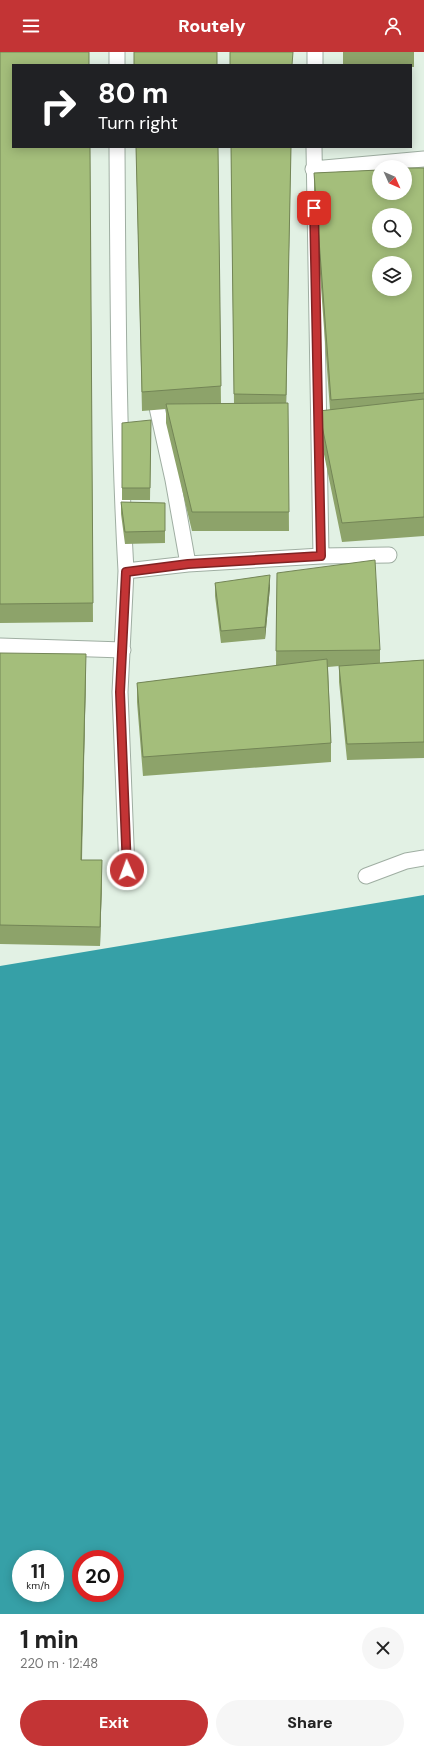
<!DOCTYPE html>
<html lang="en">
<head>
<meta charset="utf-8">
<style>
	:root { --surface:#fff; --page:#f6f6f6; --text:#222; --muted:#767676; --accent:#c33435 }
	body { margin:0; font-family:"DM Sans",sans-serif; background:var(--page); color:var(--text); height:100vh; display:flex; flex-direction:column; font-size:15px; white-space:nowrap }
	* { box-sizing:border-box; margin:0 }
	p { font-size:13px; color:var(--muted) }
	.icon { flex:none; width:22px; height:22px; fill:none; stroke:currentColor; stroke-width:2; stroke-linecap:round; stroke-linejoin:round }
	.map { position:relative; height:1562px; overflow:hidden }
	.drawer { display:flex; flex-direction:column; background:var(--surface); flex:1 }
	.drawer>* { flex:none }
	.banner { position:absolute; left:12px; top:12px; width:400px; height:84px; border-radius:0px; box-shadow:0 2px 10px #0003; background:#202124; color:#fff; overflow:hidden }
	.needle { width:26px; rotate:135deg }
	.fabs { position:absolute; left:372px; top:108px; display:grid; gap:8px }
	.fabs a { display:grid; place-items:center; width:40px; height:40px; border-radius:50%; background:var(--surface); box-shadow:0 2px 10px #0003; font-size:20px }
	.speed { position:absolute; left:12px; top:1498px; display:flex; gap:8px; font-size:20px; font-weight:700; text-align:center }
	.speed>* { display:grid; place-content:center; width:52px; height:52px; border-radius:50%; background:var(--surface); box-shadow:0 2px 10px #0003; line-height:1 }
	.speed small { font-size:10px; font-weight:400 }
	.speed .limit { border:6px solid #d22; background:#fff; color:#111 }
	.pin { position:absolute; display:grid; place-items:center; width:34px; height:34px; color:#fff; margin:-17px; border-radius:8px; box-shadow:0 2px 6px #0006 }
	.me { position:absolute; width:44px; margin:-22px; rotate:358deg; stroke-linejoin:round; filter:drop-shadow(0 0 3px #0008) }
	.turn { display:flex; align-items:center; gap:14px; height:84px; padding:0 20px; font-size:18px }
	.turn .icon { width:52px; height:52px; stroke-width:2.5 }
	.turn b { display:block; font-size:28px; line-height:34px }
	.round { display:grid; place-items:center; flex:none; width:42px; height:42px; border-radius:21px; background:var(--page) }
	.overview { display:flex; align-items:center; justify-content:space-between; height:68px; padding:0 20px }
	h1 { font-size:24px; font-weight:800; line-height:30px }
	.button { display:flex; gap:8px; margin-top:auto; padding:8px 20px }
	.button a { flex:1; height:46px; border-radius:24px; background:var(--accent); color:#fff; font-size:16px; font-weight:800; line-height:46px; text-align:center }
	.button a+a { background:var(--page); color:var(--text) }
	header { display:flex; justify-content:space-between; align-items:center; height:52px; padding:0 20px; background:var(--accent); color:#fff; font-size:18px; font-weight:800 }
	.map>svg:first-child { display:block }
</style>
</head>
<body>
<header><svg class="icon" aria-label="menu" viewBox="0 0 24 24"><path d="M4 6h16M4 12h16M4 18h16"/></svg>Routely<svg class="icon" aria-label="person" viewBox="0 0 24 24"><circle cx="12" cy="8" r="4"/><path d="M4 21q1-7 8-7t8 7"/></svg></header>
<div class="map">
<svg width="424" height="1562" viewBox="0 0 424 1562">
	<rect width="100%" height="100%" fill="#e2f1e4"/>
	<path fill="#36a0a7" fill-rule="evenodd" d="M424 843V1562H0V914ZM21 1507H55V1541H21ZM81 1507H115V1541H81Z"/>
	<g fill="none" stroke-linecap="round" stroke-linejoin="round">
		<g stroke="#9faea2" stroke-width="17">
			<path id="lane" d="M117 0V13
				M315 13V0
				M117 95C118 237 118 378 126 519L188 512 321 504 314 95
				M313 117 424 107
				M156 351 173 428 188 512
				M321 504 389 503
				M126 519 120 640 127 818
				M0 594 123 598
				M366 824 406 809 424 806"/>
		</g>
		<use href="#lane" stroke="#fff" stroke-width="15"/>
	</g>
	<path fill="#8da36a" d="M0 0 90 95 93 570 0 571Z
		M343 0H414V15H411V13H343Z
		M136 95H218L221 351H234L231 95H291L286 351H288L289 479H192L166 371V357L142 359Z
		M424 116V484L342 490 319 378V359L330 358 314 140V121Z
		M122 371 151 380 150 448H122Z
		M121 450 165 451V491L125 492 121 462Z
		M277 521 380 598V611L424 608V706L347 708 339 630V614L328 615 331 691V710L143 724 137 650V631L276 614Z
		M215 531 270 535 265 587 221 591 215 544Z
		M0 601 86 621 82 808 102 827 100 894 0 892Z"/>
	<path fill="#738556" d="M291 95 286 362V343Z
		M270 523V535L265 587V575Z
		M86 602V621L81 827V808Z
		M102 808V827L100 894V875Z"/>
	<path fill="#a4be7b" stroke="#738556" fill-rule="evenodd" d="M0 0H89V13H13V95H90L93 551 0 552Z
		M134 0H217V13H134Z
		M230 0H293L292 13H230Z
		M136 95H218L221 334 142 340Z
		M231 95H291L286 343 234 342Z
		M405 116H424V341L331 348 314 121 379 118V141H405ZM379 163H405V189H379ZM379 211H405V237H379Z
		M424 347V465L342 471 319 359Z
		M288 351 289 460H192L166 352Z
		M151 368 150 436H122V371Z
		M121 450 165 451V479L125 480Z
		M375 508 380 598 276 599 277 521Z
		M270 523 265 575 221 579 215 531Z
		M0 601 86 602 81 808H102L100 875 0 873Z
		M327 607 331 691 143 705 137 631Z
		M424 608V690L347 692 339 614Z"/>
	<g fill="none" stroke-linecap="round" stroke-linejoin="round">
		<g stroke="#7f2222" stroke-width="10">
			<path id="route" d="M127 818 120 640 126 520 188 512 321 504 314 156"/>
		</g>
		<use href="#route" stroke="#c33435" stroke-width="7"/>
	</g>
</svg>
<div class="fabs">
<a><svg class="needle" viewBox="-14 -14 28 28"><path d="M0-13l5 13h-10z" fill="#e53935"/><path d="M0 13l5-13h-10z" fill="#767676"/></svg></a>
<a><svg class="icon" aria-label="search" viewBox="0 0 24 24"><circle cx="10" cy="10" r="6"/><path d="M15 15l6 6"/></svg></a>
<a><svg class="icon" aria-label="layers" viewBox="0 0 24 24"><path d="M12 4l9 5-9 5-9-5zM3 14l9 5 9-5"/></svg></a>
</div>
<div class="speed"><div>11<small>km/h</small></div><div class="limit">20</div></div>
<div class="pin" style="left:314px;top:156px;background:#d93025"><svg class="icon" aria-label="arrive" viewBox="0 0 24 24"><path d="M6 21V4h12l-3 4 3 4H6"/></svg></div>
<svg class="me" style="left:127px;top:818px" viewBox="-20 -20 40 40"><circle r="17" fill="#c33435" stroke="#fff" stroke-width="3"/><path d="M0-11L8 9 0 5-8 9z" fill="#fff"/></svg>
<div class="banner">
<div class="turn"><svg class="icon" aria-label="right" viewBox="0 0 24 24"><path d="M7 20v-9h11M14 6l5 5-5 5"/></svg><div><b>80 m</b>Turn right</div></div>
</div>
</div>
<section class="drawer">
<div class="overview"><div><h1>1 min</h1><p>220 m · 12:48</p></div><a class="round"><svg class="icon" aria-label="close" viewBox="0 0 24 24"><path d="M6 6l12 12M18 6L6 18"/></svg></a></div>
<div class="button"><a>Exit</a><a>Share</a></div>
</section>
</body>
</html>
